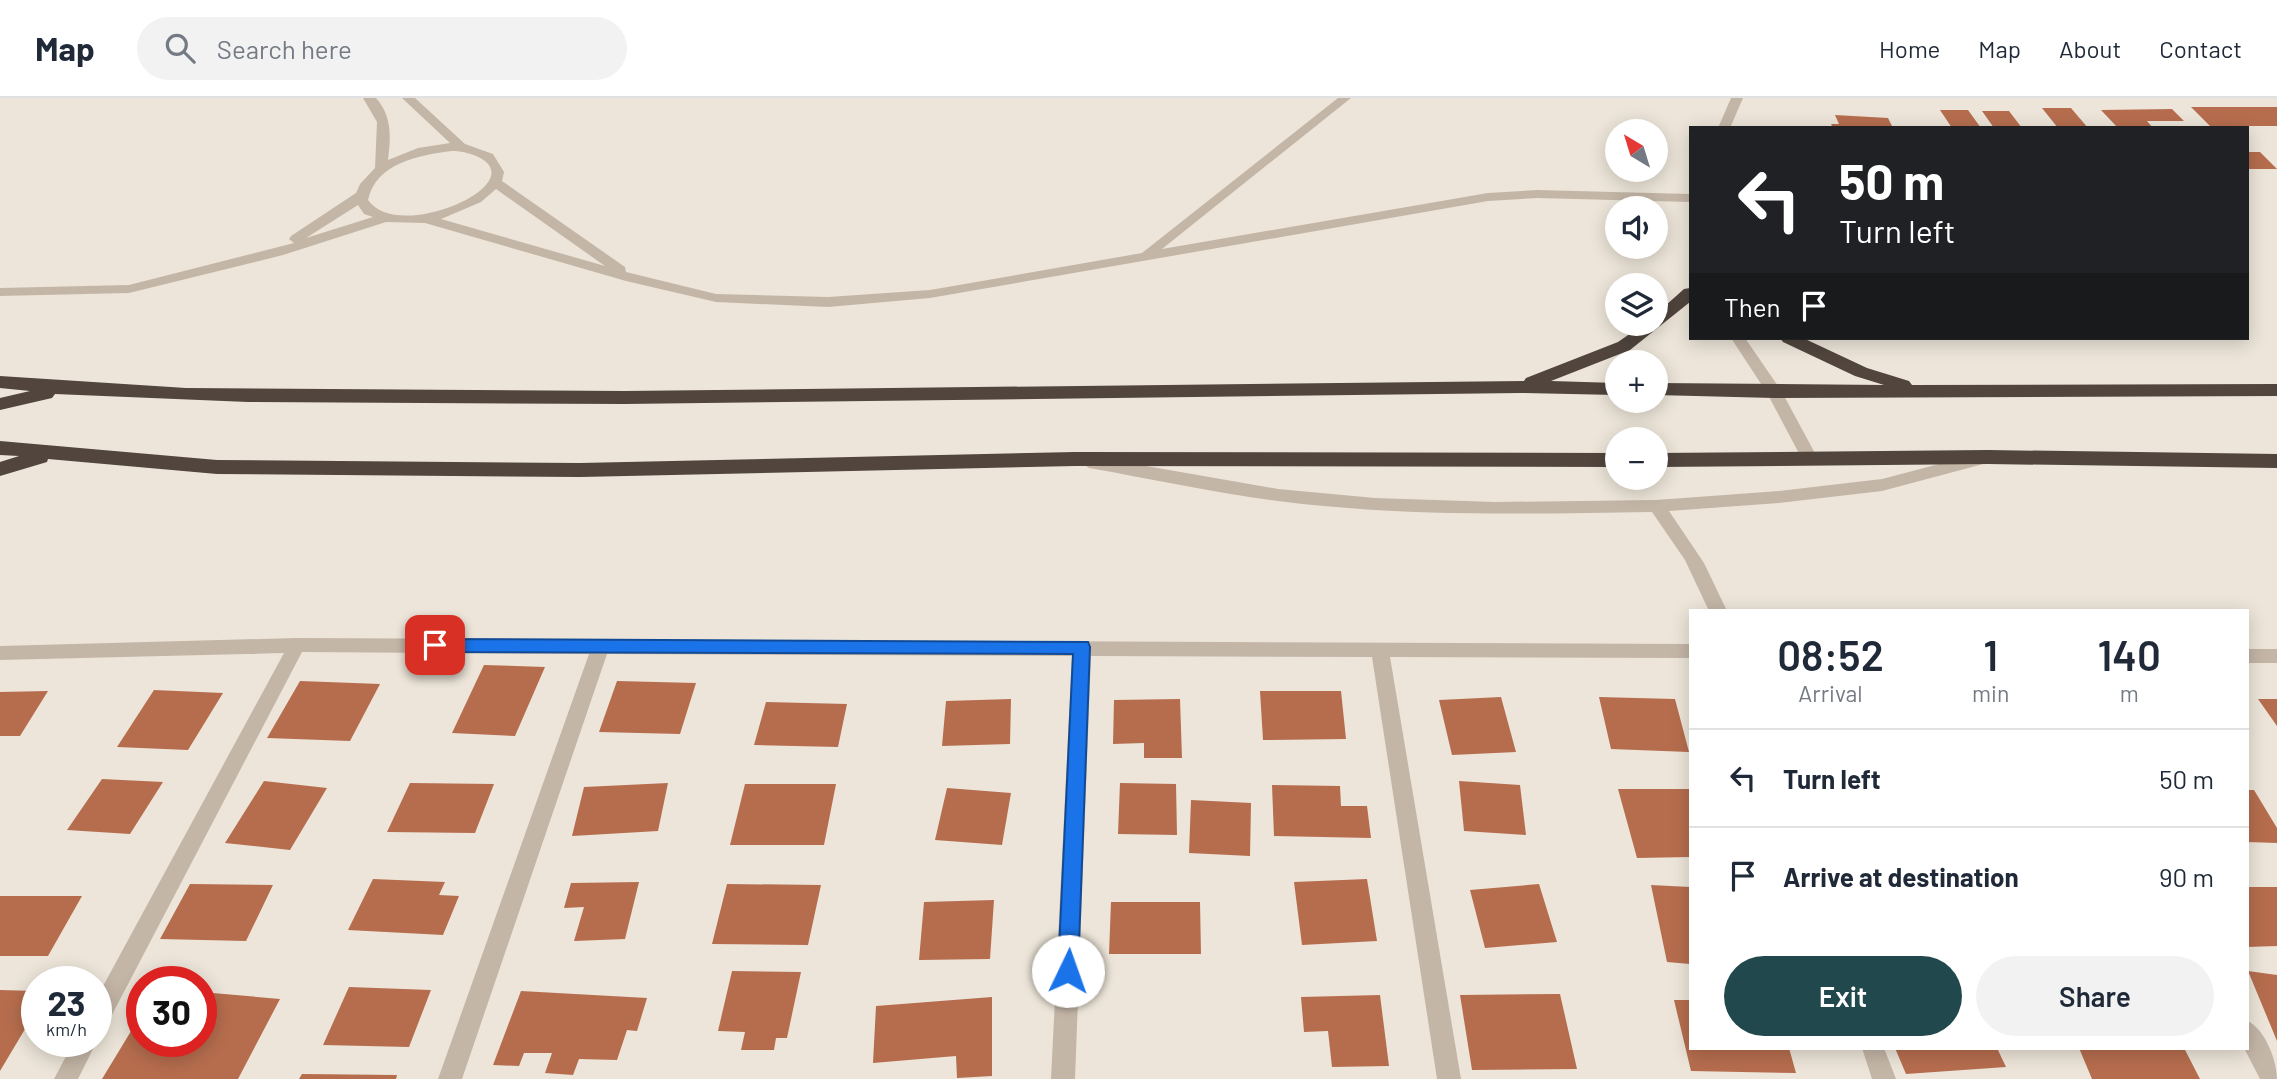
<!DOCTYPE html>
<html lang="en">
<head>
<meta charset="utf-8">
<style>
	:root { --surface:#fff; --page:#f2f2f3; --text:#1f2937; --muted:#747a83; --line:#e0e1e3; --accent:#21484d }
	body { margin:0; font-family:Barlow,sans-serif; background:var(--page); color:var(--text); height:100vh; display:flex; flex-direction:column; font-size:26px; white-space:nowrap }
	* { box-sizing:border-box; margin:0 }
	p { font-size:23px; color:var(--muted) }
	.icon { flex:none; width:38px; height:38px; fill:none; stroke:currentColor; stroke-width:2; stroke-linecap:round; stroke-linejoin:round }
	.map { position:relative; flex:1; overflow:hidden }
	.side { position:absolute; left:1689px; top:511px; width:560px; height:441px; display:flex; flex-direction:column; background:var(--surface); border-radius:0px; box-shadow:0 4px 18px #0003 }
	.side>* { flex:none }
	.banner { position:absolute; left:1689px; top:28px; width:560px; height:214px; border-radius:0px; box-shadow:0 4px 18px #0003; background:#202124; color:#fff; overflow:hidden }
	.needle { width:46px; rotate:322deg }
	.buttons { position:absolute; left:1605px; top:21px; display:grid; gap:14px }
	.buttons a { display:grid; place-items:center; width:63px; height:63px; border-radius:50%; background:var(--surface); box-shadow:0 4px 18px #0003; font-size:35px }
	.speed { position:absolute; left:21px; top:868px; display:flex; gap:14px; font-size:35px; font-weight:700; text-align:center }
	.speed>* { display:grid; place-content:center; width:91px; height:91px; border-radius:50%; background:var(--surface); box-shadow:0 4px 18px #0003; line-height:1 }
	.speed small { font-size:18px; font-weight:400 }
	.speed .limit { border:10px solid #d22; background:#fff; color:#111 }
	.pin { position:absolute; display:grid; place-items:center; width:60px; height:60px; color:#fff; margin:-30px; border-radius:14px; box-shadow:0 4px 10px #0006 }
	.me { position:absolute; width:77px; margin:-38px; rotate:3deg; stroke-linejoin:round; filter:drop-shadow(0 0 5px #0008) }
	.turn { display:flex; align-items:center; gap:24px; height:147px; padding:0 35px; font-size:32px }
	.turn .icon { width:91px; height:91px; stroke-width:2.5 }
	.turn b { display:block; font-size:49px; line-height:60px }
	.then { display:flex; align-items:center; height:66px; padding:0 35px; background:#0003; gap:14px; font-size:26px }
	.eta { display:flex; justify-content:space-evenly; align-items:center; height:119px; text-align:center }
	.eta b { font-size:42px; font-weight:600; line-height:49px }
	.action { display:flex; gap:14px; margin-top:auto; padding:14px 35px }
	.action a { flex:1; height:80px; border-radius:42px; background:var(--accent); color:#fff; font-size:28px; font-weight:600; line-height:80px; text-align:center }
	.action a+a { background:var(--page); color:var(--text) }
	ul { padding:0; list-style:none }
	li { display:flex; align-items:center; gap:21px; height:98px; padding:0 35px; border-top:2px solid var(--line) }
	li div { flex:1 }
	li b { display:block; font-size:26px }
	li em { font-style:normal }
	header { display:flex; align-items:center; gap:42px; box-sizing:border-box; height:98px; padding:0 35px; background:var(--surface); border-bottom:2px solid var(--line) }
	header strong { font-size:33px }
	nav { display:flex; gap:38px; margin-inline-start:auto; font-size:24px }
	.search { width:490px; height:63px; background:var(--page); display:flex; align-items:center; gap:18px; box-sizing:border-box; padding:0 24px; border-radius:38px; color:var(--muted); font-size:26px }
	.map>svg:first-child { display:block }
</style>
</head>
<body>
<header>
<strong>Map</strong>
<div class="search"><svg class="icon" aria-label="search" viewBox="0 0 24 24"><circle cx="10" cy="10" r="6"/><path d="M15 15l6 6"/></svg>Search here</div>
<nav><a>Home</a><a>Map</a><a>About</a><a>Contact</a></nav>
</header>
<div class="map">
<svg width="2277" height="981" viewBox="0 0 2277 981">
	<rect width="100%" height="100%" fill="#ede5d9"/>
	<path fill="#b66d4e" d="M2191 9H2277V28H2210Z
		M2042 10H2071L2088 30H2058Z
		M2172 11 2184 23H2147L2153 30H2118L2101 12Z
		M1940 12H1968L1981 30H1952Z
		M1982 13H2009L2022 30H1994Z
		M1835 17 1888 20 1893 30H1833L1831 26H1839Z
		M2247 54H2260L2277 71H2247Z
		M484 567 545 569 515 638 452 635Z
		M300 583 380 586 350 643 267 640Z
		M617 583 696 585 680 636 599 634Z
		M154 592 223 595 188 652 117 649Z
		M48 593 20 638H0V594Z
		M1260 593H1341L1346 641 1263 642Z
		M1501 599 1516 654 1452 657 1439 602Z
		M1599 599 1675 601 1689 654 1611 651Z
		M1011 601 1010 646 942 648 946 603Z
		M1180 601 1182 660H1144V645L1113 646 1114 602Z
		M2258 601H2277V628Z
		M766 604 847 606 838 649 754 647Z
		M102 681 163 684 130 736 67 732Z
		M264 683 327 690 290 752 225 745Z
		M1459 683 1520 687 1526 737 1464 733Z
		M410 685 494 686 475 735 387 734Z
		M668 685 658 733 572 738 584 689Z
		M1120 685 1176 686 1177 737 1118 736Z
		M745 686H836L824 747H730Z
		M1272 687 1340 688 1341 708H1367L1371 740 1274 738Z
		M947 690 1011 695 1002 747 935 742Z
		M1618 691H1690V759L1637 760Z
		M2247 692H2254L2277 730V745L2247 744Z
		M1191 702 1251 705 1250 758 1189 755Z
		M373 781 445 784 439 797 459 798 443 837 348 832Z
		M1367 781 1377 843 1302 847 1294 784Z
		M639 784 625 841 574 843 584 809 564 810 571 785Z
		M190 786 273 787 246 843 160 841Z
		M727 786 821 787 808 847 712 846Z
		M1539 786 1557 844 1485 850 1470 792Z
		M1651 787 1690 789V866L1667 864Z
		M2247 789H2277V848L2247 849Z
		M0 798H82L48 858H0Z
		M994 802 990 861 919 862 924 804Z
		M1111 804H1200L1201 856H1109Z
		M732 873 801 874 787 940H776L774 952H741L745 934 718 933Z
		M2248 873 2277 877V943Z
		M349 889 431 892 409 949 323 947Z
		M0 892 37 893V911L0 973Z
		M521 893 647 900 637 933 627 932 617 962 579 961 573 977 545 975 552 955H524L519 968 493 967Z
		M201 894 280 901 238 981H102L142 915V943H201Z
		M1560 896 1577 971 1472 972 1460 897Z
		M1380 897 1389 968 1332 969 1328 933 1304 934 1301 899Z
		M992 899V978L957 980 956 958 873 965 876 908Z
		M1674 902H1690V950H1789L1796 975 1691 973Z
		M1895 950H1997L2006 969 1906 976Z
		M2079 950H2184L2200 981H2092Z
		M302 976 397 977 396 981H299Z"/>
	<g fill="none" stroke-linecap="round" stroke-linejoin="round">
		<path fill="#c4b6a7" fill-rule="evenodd" d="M363 0H376C392 18 391 38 388 62L418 50 450 45 402 0H415L465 46 493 56 504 74 502 83 625 169 626 174 716 196 828 199 930 192 1142 155 1338 0H1351L1162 151 1488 95 1537 92 1690 96V104L1537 100 1488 103 930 200 828 209 716 204 626 183 425 125 386 124 283 157 129 195 0 198V190L129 187 294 145 289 141 291 138 356 95 360 86 375 70 377 24ZM452 53C471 53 506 65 485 88 463 112 389 133 368 102 376 65 419 57 452 53ZM496 91 605 168 441 121 481 104ZM358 107 364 116 373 119 306 140Z
			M1731 0H1743L1730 30H1718Z
			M1731 240H1745L1782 294 1817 359 1815 363H1803L1767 295Z
			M1981 355 1989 361 1987 365 1882 393 1779 405 1669 413 1704 465 1727 513H1709L1685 462 1652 414C1527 416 1402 419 1278 403 1215 395 1152 381 1089 370L1081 364 1089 358 1278 391 1375 400 1495 404 1656 402 1779 393 1882 381Z
			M297 540 1690 546V560L1390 559 1461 981H1437L1372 559 1091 558 1075 981H1051L1072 558 607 556 462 981H438L589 556 302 554 104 932 96 935V901L284 555 0 562V548Z
			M2247 551H2277V565H2247Z
			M2247 923C2265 930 2277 963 2277 981H2260L2244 950H2247Z
			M96 940 97 943 78 981H54L74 943H96Z
			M1862 950H1884L1896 981H1872Z"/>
		<path fill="#51453e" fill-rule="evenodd" d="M1690 190V204L1630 252 1551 283 1617 285V297L1521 295 624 306 248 304 55 296 52 300 0 312V300L30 293 0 290V278L186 290 624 293 1524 283 1526 280 1618 244 1644 226H1656V216L1684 191Z
			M1780 240H1803L1867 270 1909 283 1912 287 2277 286V298L1774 300 1656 297V285L1884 287 1855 278 1783 244Z
			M0 343 217 362 580 365 1075 354 1617 355V369L1075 368 580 379 217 376 48 361 47 364 0 378V364L19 358 0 357Z
			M1988 352 2277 356V370L1988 366 1656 369V355Z"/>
	</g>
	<path fill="#1a73e8" stroke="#114b97" stroke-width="2" d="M435 541 1088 544 1090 549 1078 873 1075 880 1068 883 1061 880 1058 873 1073 556 435 554 430 552 427 547 430 543Z"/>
</svg>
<div class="buttons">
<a><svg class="needle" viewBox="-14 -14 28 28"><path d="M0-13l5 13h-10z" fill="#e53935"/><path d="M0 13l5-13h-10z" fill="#747a83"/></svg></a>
<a><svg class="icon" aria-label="sound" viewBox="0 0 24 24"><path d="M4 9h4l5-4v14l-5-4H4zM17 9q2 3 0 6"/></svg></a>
<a><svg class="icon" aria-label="layers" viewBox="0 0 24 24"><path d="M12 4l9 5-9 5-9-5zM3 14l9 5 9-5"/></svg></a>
<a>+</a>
<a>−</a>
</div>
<div class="speed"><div>23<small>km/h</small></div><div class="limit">30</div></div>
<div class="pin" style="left:435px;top:547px;background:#d93025"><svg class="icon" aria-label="arrive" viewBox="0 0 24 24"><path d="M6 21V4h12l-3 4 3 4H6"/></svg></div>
<svg class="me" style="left:1068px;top:873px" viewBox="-20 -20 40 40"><circle r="19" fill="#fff"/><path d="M0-13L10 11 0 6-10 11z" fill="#1a73e8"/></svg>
<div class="banner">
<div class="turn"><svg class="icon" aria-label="left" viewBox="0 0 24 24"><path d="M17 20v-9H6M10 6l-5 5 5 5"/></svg><div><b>50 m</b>Turn left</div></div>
<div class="then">Then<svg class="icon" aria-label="arrive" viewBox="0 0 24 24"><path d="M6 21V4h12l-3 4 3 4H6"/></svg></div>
</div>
<section class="side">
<div class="eta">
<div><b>08:52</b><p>Arrival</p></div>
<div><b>1</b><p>min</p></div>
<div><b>140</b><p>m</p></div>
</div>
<ul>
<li><svg class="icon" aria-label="left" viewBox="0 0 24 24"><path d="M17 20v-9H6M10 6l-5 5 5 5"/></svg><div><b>Turn left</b></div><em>50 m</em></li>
<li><svg class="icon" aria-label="arrive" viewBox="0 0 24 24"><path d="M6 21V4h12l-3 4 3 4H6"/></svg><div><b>Arrive at destination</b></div><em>90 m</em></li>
</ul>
<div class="action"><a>Exit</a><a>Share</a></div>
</section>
</div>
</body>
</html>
